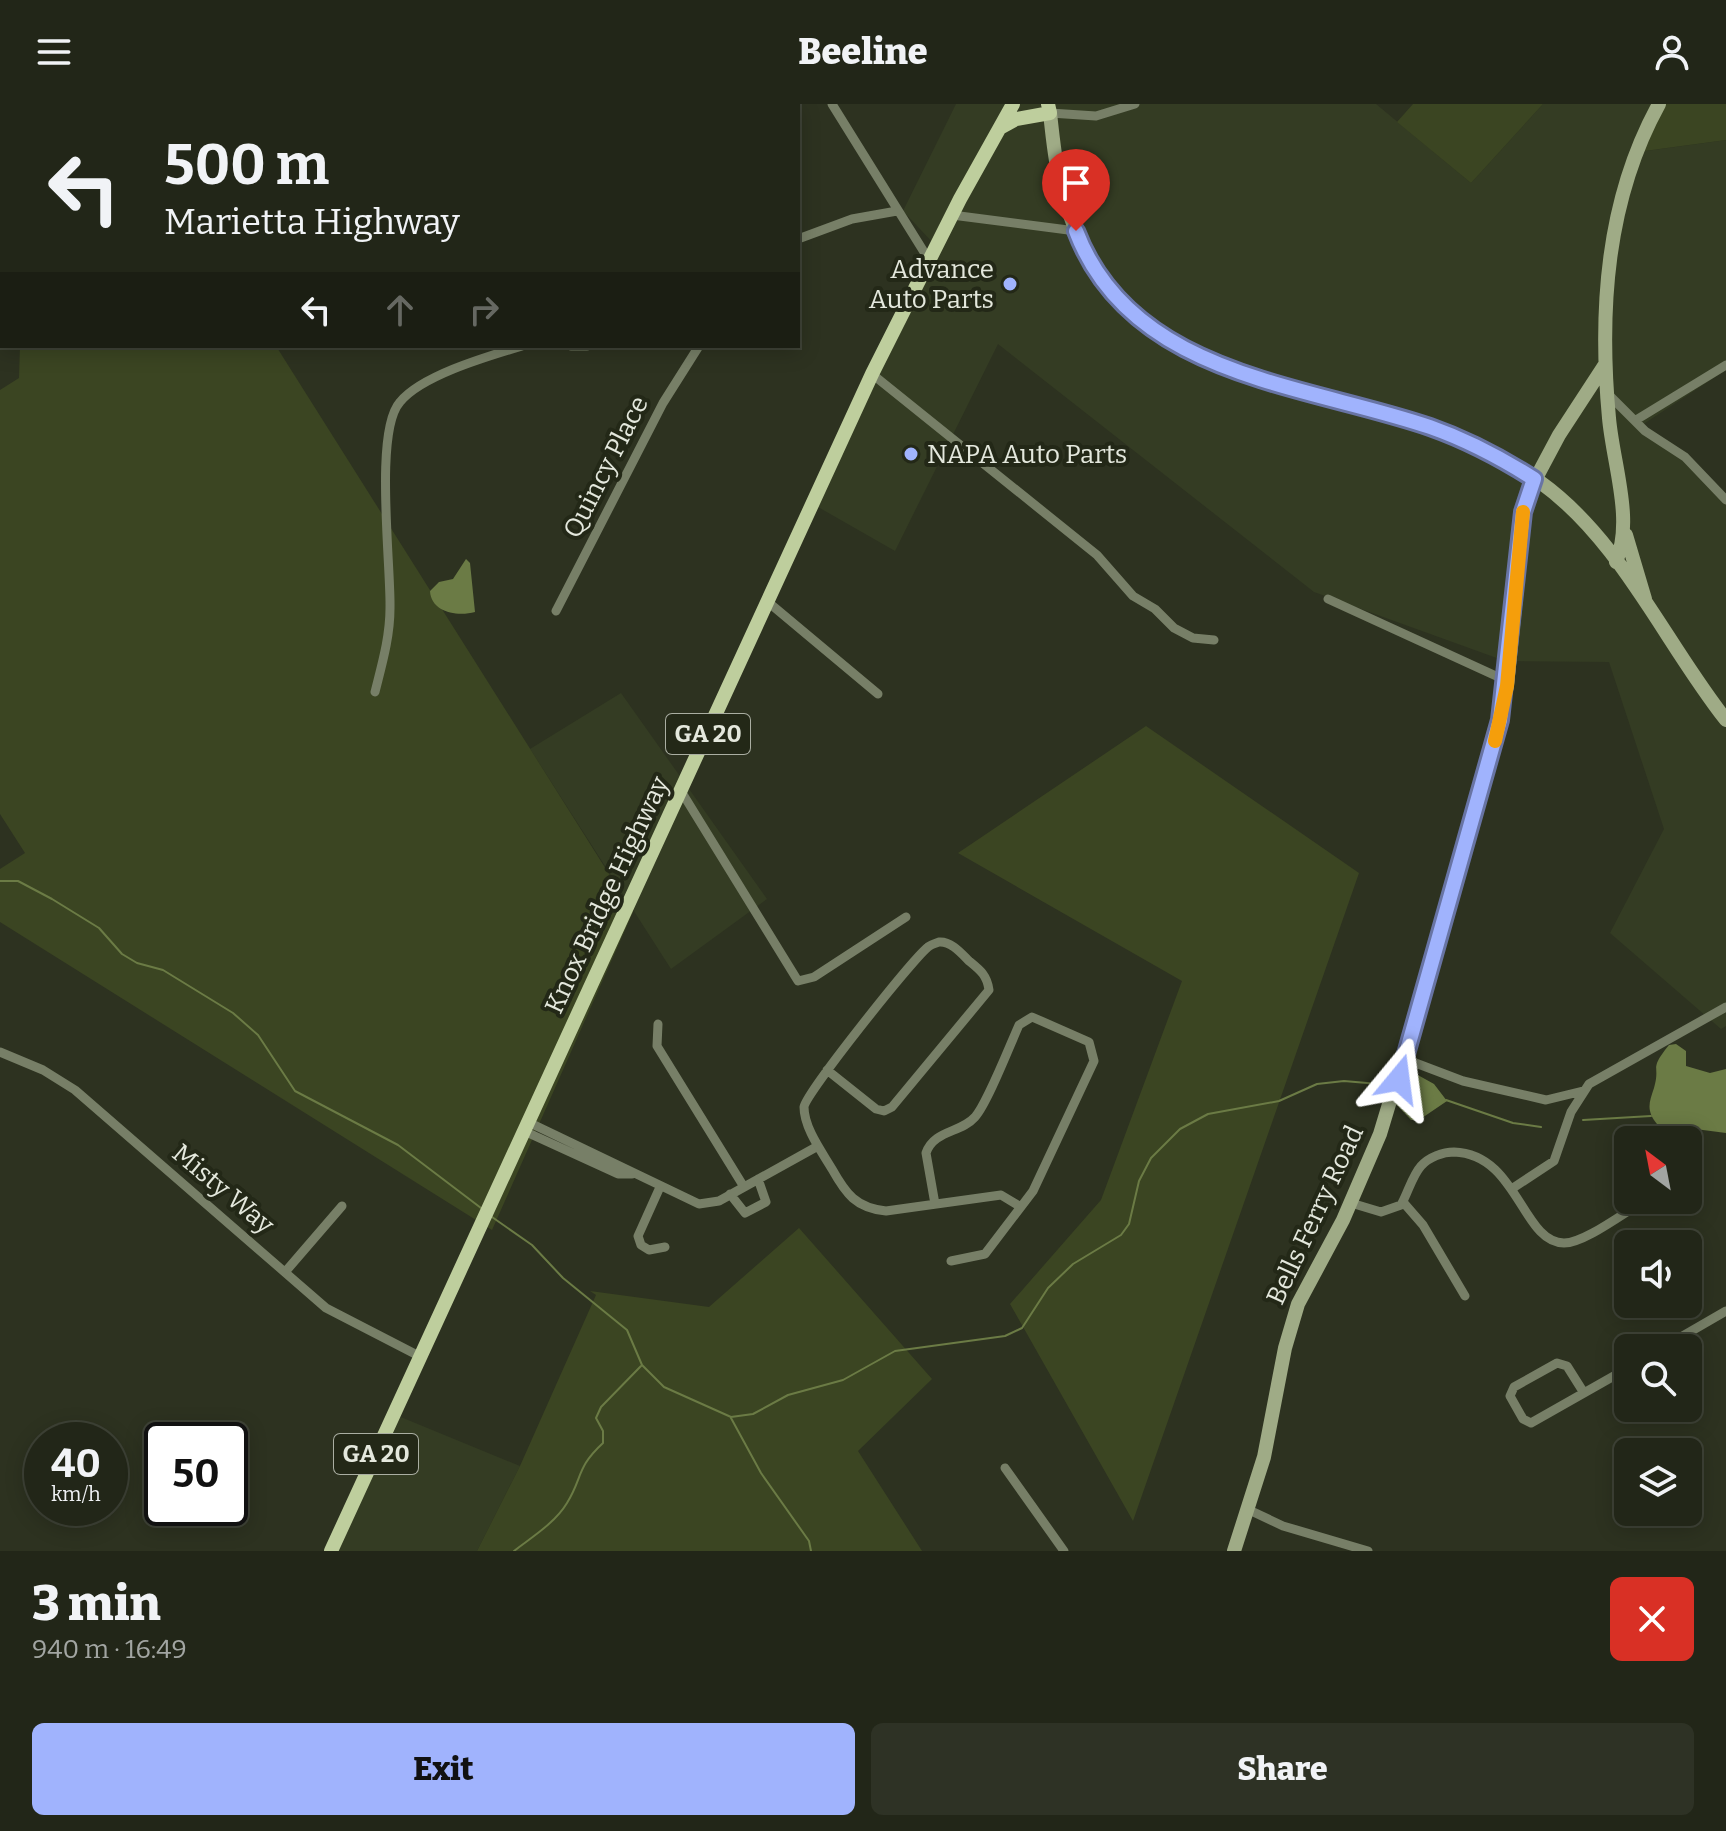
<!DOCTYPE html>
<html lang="en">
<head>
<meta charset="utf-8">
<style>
	:root { --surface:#222618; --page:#2e3225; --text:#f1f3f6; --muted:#a2a5a2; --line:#3f4337; --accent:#a0b3fd }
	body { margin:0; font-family:Bitter,serif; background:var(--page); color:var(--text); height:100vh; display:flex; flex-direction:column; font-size:30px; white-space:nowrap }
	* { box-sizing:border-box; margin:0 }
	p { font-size:26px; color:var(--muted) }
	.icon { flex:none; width:44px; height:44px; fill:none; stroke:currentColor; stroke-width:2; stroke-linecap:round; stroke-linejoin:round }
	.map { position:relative; height:1447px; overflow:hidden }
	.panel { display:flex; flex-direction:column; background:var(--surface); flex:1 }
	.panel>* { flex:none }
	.guide { position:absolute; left:0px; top:0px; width:800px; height:244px; box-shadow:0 4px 20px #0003,0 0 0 2px var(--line); background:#222618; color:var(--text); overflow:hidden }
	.needle { width:52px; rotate:328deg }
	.buttons { position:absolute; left:1614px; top:1022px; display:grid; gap:16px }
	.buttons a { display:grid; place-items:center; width:88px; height:88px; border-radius:12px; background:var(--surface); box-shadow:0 4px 20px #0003,0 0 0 2px var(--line); font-size:40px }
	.speed { position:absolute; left:24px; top:1318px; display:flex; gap:16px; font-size:40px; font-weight:700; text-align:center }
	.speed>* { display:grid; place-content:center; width:104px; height:104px; border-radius:50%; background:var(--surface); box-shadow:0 4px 20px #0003,0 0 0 2px var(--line); line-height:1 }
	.speed small { font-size:20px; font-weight:400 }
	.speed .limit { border:4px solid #111; border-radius:12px; background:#fff; color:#111 }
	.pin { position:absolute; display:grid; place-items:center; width:68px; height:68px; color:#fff; margin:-82px -34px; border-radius:50% 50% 50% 0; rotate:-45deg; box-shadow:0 0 8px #0007 }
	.pin .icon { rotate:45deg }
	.me { position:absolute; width:88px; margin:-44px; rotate:16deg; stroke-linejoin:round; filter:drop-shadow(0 0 6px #0008) }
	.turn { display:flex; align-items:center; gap:28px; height:168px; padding:0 32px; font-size:36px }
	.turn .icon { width:104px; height:104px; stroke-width:2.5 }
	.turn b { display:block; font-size:56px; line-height:68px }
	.lanes { display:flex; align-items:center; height:76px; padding:0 32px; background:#0003; justify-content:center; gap:40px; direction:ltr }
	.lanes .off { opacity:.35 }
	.round { display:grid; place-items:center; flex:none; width:84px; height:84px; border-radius:12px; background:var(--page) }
	.summary { display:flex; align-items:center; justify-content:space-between; height:136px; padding:0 32px }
	h1 { font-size:48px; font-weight:800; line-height:60px }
	.cta { display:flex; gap:16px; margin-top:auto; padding:16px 32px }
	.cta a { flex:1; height:92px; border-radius:12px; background:var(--accent); color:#111; font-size:32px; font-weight:800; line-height:92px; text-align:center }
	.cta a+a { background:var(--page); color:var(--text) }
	header { display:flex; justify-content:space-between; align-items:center; height:104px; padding:0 32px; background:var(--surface); font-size:36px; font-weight:800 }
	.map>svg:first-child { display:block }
</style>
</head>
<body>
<header><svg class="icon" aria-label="menu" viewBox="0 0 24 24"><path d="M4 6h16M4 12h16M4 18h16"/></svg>Beeline<svg class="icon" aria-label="person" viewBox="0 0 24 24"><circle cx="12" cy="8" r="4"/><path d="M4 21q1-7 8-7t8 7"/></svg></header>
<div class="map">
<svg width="1726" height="1447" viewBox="0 0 1726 1447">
	<rect width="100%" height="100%" fill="#2d3220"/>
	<path fill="#343c23" d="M956 0H1376L1471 79 1543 0H1658L1631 49 1726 36V266L1642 321 1726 392V922L1721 925 1610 829 1664 725 1609 558 1505 557 1314 488 998 240 895 447 811 399 934 140 903 107Z
		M621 589 767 795 671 865 530 645Z
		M391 1309 520 1362 477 1447H335Z"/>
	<path fill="#3b4522" d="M653 0H780L787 1 650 2Z
		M1413 0H1543L1471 79 1397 18Z
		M1658 0H1726V36L1630 49Z
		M20 242H276L633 808 492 1126 0 818V765L25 749 0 710V286L19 274Z
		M1146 622 1359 769 1133 1417 1010 1200 1101 1096 1182 877 958 749Z
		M799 1124 932 1275 858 1347 922 1447H477L520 1362 596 1191 590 1187 709 1203Z"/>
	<path fill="#6b7b45" d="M466 455 470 459 475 508C457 513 431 508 430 487L439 478 453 475Z
		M1676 940 1686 947V962L1710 969 1726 965V1029L1657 1020C1646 1006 1649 999 1654 984 1661 960 1648 967 1669 941Z
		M1416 970 1434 980 1447 997 1419 1016H1411L1394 998 1399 975Z"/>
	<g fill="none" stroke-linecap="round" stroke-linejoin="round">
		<path stroke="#6b7b45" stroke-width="2" d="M0 66H2
			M0 777H18L52 795 99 824 122 850 137 859 163 866 233 909 258 931 295 987 398 1041 481 1104
			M1446 996 1513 1019 1541 1023
			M1583 1016 1651 1012
			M492 1113 532 1141 563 1174 627 1226 642 1261 664 1283 731 1313 753 1310 788 1291 843 1276 895 1247 1005 1232 1022 1224 1048 1184 1073 1160 1121 1131 1129 1120 1139 1077 1151 1054 1180 1025 1208 1010 1279 997 1317 980 1344 977 1390 981
			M731 1314 761 1369 809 1437 811 1447
			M514 1447C532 1433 555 1419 567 1399 583 1373 576 1364 603 1339V1327L596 1314 601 1303 641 1262"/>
		<path stroke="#777f67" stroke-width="9" d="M832 0 929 156
			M1050 9 1096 12 1135 0
			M952 111 1076 127
			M798 135 852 115 897 107
			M571 242H587
			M872 270 1097 451 1133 492 1155 505 1174 524 1193 534 1214 536
			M1608 290 1645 327 1685 353 1726 396
			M1636 316 1726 261
			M1328 495 1507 577
			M768 498 878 590
			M556 507 663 299 699 242
			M375 588C382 560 390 533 390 504 391 460 374 327 400 298 422 271 489 252 522 242
			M681 687 798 877 814 873 906 813
			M658 920 657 942 744 1083
			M0 948 43 966 75 986 326 1204 421 1253
			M1405 955 1463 977 1546 996 1583 987
			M827 966 876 1005 884 1007 892 1003 989 886C987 871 980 866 969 857 961 849 951 837 939 838 936 839 930 841 928 843 912 856 805 990 804 1003 804 1024 822 1048 832 1065 846 1090 856 1104 886 1107L1001 1091 1021 1103
			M528 1018 699 1100 719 1097 818 1042
			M524 1027 618 1070H632
			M660 1083 638 1132 641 1141 649 1146 665 1143
			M1513 1084 1554 1057 1571 1008 1589 980 1726 903
			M730 1090 745 1109 766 1098 758 1075
			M1403 1098 1423 1121 1465 1192
			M1351 1099 1381 1108 1401 1101C1408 1089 1412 1072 1421 1062 1429 1053 1443 1048 1454 1048 1518 1050 1522 1139 1564 1139 1585 1139 1626 1107 1646 1096
			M935 1100 926 1049C934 1026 961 1029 975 1013 987 1000 1010 941 1019 921L1032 913 1089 938 1094 957 1033 1087 985 1150 951 1157
			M286 1167 342 1102
			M1662 1244 1726 1207
			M1584 1289 1567 1262 1557 1259 1514 1283 1510 1292 1523 1315 1531 1319 1628 1264
			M1005 1364 1064 1447
			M1247 1405 1283 1422 1368 1447"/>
		<path stroke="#9fab86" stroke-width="14" d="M1050 9C1053 35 1055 61 1062 86 1124 317 1380 265 1540 378 1621 436 1665 539 1726 616
			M1626 431 1645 495
			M1616 458C1634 416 1613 360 1609 314 1599 207 1606 96 1659 0
			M1234 1447 1264 1353 1285 1244 1298 1200 1343 1116 1380 1030 1464 752 1507 582 1526 393 1559 331 1604 262"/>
		<path stroke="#bece9d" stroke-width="14" d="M1000 24 1016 15 1050 9 1048 0
			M331 1447 872 270 960 95 1013 0"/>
	</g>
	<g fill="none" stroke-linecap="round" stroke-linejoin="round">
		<g stroke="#6874a4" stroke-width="20">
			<path id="route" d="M1076 127C1131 272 1304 280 1430 323 1467 336 1501 354 1534 375L1523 408 1500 616 1399 975"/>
		</g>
		<use href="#route" stroke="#a0b3fd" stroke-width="14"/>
		<path stroke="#f59e0b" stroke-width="14" d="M1495 637 1507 582 1523 408"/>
	</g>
	<g fill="#a0b3fd" stroke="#232817" stroke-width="3">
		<circle cx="1010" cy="180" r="8"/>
		<circle cx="911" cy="350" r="8"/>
	</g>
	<g text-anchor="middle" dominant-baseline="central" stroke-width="8" stroke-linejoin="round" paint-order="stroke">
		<g fill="#232817" stroke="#aaaea2" stroke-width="2">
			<rect x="666" y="610" width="84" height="40" rx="6"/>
			<rect x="334" y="1330" width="84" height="40" rx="6"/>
		</g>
		<g font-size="24" font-weight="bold" fill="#e4e8dd">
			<text x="708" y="630">GA 20</text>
			<text x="376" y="1350">GA 20</text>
		</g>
		<g font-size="26" fill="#e4e8dd" stroke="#232817" text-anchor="end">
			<text x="994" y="165">Advance<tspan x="994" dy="30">Auto Parts</tspan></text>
			<text x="927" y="350" text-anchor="start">NAPA Auto Parts</text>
		</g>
		<g font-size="26" fill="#e4e8dd" stroke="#232817">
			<text transform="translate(606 363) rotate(-63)">Quincy Place</text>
			<text transform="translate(607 791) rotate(-65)">Knox Bridge Highway</text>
			<text transform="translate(223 1085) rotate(40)">Misty Way</text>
			<text transform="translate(1315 1111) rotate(-65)">Bells Ferry Road</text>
		</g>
	</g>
</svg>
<div class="buttons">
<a><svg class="needle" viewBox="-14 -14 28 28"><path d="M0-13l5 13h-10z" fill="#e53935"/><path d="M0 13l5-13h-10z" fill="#a2a5a2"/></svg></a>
<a><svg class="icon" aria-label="sound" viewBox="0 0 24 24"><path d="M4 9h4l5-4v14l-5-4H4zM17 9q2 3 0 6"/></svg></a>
<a><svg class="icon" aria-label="search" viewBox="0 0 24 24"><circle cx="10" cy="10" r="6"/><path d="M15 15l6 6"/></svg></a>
<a><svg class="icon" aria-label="layers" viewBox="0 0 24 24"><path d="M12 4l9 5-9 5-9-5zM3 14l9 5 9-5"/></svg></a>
</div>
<div class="speed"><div>40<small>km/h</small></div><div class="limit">50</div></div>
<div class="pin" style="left:1076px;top:127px;background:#d93025"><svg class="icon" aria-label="arrive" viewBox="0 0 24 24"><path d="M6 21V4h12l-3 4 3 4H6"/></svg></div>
<svg class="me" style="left:1399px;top:975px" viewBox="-20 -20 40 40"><path d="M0-17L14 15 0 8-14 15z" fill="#a0b3fd" stroke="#fff" stroke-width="4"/></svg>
<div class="guide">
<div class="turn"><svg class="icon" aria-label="left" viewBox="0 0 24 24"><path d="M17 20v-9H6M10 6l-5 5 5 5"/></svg><div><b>500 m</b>Marietta Highway</div></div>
<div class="lanes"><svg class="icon" aria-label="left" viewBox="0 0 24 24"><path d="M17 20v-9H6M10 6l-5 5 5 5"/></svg><svg class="icon off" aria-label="ahead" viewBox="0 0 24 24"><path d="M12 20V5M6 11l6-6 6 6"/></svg><svg class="icon off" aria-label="right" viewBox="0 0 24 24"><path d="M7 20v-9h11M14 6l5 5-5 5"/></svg></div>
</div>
</div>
<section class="panel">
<div class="summary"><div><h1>3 min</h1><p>940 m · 16:49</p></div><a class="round" style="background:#d93025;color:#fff"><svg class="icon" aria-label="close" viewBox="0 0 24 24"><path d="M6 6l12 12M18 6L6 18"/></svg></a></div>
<div class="cta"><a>Exit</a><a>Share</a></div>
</section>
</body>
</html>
